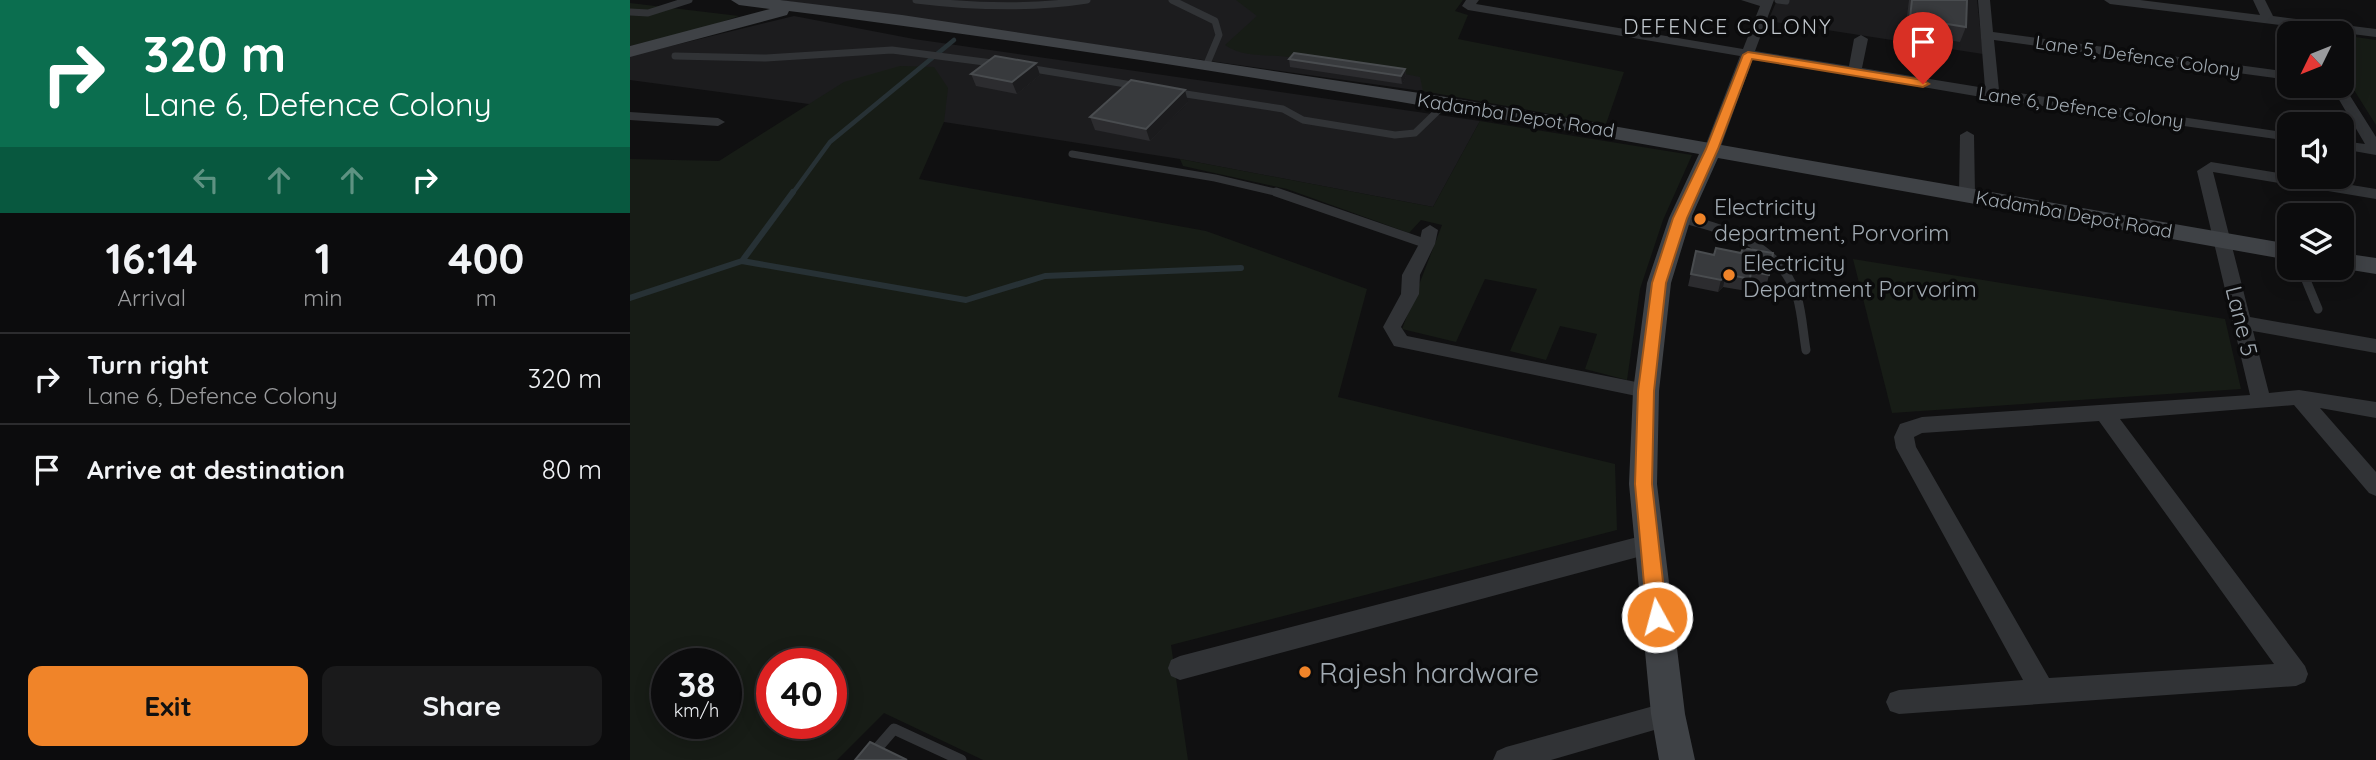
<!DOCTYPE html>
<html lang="en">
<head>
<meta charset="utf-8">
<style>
	:root { --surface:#0c0c0d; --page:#1a1a1b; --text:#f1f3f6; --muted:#9a9b9d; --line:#2c2c2e; --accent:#f08429 }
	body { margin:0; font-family:Quicksand,sans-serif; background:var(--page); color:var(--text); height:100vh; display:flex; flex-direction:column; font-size:26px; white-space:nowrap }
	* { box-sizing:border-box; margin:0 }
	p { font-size:23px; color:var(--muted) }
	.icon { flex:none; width:38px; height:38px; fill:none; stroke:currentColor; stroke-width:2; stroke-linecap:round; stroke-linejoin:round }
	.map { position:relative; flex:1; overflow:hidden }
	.panel { display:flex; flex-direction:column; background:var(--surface); width:630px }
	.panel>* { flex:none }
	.top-card { background:#0b6e4f; color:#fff; overflow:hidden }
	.needle { width:46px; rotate:227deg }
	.tools { position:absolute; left:1647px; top:21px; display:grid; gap:14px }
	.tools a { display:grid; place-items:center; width:77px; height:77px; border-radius:14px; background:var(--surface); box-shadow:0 4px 18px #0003,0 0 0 2px var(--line); font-size:35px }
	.speed { position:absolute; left:21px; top:648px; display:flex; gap:14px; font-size:35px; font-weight:700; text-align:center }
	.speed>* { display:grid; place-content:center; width:91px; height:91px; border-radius:50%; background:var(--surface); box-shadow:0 4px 18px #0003,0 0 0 2px var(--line); line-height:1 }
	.speed small { font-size:18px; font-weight:400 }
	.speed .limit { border:10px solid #d22; background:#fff; color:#111 }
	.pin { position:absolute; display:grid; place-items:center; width:60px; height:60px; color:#fff; margin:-72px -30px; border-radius:50% 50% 50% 0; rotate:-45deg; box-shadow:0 0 7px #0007 }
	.pin .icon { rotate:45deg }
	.me { position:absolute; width:77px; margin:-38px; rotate:353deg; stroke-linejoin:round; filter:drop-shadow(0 0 5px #0008) }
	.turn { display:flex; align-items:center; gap:24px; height:147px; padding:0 28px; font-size:32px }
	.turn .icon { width:91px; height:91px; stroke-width:2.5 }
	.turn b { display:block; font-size:49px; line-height:60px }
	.lanes { display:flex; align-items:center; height:66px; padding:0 28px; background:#0003; justify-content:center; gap:35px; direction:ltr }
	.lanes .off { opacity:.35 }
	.eta { display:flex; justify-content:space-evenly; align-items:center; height:119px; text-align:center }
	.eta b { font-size:42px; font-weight:800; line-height:49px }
	.button { display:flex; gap:14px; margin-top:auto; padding:14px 28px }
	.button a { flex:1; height:80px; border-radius:14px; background:var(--accent); color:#111; font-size:28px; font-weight:800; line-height:80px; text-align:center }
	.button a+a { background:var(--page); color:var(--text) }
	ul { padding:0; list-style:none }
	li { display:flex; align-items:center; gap:21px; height:91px; padding:0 28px; border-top:2px solid var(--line) }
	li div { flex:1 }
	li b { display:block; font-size:26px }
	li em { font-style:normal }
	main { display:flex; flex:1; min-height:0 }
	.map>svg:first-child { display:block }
</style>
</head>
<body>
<main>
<section class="panel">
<div class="top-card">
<div class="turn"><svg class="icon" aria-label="right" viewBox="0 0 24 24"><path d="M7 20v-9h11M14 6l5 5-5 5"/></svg><div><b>320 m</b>Lane 6, Defence Colony</div></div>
<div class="lanes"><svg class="icon off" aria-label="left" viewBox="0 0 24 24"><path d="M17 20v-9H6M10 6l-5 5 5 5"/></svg><svg class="icon off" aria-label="ahead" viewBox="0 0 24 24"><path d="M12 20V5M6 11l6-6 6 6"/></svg><svg class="icon off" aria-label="ahead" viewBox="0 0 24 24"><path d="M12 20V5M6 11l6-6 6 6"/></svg><svg class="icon" aria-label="right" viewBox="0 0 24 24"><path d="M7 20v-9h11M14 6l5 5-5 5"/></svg></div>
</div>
<div class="eta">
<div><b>16:14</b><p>Arrival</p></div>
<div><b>1</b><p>min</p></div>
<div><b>400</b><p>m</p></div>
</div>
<ul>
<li><svg class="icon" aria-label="right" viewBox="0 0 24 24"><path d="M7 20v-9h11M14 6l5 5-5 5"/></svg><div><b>Turn right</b><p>Lane 6, Defence Colony</p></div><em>320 m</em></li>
<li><svg class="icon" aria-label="arrive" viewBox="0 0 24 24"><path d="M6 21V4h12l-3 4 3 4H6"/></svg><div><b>Arrive at destination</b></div><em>80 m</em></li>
</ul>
<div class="button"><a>Exit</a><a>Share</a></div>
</section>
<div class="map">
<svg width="1746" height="760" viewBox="0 0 1746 760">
	<rect width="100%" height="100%" fill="#101011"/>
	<path fill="#1c1c1e" d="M149 0H613L851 45 827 96Z
		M1147 0H1347L1353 54 1138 21Z
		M164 16 284 39 850 121 803 207 550 159 314 122 0 80V56Z"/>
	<path fill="#171c16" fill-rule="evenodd" d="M606 0H833L825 11 838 15 828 39 994 72 976 124 793 91 790 77C747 68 703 63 659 57 637 54 614 58 595 45L627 16Z
		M0 3 109 16 74 28 0 46Z
		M1712 35 1746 40V125L1712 71Z
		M270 66 304 67 318 88 314 122 289 179 576 231 737 289 708 397 985 464 987 530 541 645 558 760H353L254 713 207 760H0V159L89 161 214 82ZM37 663H96V723H37ZM142 663H201V723H142Z
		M850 121 1062 155 1033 220 1010 289 997 380 955 369 967 334 930 326 916 360 880 351 907 289 855 279 826 342 772 329 812 225 791 220 779 233 657 189 553 166 550 159 803 207Z
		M1223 259 1595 319 1611 389 1262 413Z"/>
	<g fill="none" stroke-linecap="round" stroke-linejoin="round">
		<path stroke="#273135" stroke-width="4.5" d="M162 194 200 142 324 40"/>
		<path stroke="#273135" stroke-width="6" d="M112 261 163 192
			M0 298 112 261 336 300 415 276 611 268"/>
		<path stroke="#313336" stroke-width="7" d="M286 0C344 7 400 9 457 0
			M542 0 585 21 589 35 576 66
			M1148 0 1156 1
			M0 12 18 13 59 0
			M45 56 136 58 262 50 370 64
			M398 68 508 86
			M543 92 653 109 673 120 765 135 785 133 816 103
			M442 154 585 178 653 194"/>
		<path stroke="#313336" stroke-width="9" d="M646 192 797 244
			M1050 218C1097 229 1150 245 1167 296 1172 313 1173 332 1176 350
			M1671 268 1688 309"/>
		<path stroke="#313336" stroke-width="11" d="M237 760 264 729 331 760"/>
		<path fill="#313336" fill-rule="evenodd" d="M836 0H849L846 4 1113 49 1130 6 1111 0H1144L1125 51 1219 66 1224 39 1231 35 1238 39 1232 68 1355 88 1348 0H1360L1363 32 1659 72V80L1364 40 1369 90 1659 133V141L1363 99 1123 58 1090 149 1082 154 1074 149 1110 56 838 10 832 6Z
			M1474 0H1510L1630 15 1623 0H1635L1643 16 1746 29V37L1480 4Z
			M1712 83 1746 137V155L1712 149V141L1735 144 1701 86H1712Z
			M0 112 88 118 95 122 88 126 0 120Z
			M1337 131 1344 135 1345 194 1337 199 1329 194 1330 135Z
			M1581 162 1746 189V199L1583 172 1620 317 1746 339V353L1623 331 1639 393 1669 390 1746 402V418L1690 408 1746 472V496L1739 493 1664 405 1490 419 1675 666 1678 674 1675 682 1666 686 1269 714 1260 711 1256 702 1260 693 1269 690 1393 680 1266 448 1264 437 1270 424 1292 417 1620 395 1567 171ZM1469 421 1644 664 1419 678 1286 447 1284 437 1292 433Z
			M800 225 808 230 805 244 790 275 789 294 771 327 777 336 1016 384 1023 386 1026 391 1023 396 1016 398 764 346 753 327 771 294 772 275 789 244 792 230Z
			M1019 534 1027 537 1030 544 1027 551 1019 554 550 680 541 676 538 668 541 660 550 656Z
			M1038 702 1047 705 1051 714 1047 723 1038 726 921 760H863L867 751 876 747Z"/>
		<path fill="#3f4246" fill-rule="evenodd" d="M101 0H150L272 15 816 97 1659 244V260L1088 158 1061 218 1041 283 1029 391 1027 484 1055 714 1065 760H1029L1021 714 999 484 1003 391 1017 283 1039 218 1069 154C767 100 464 49 159 11L157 15 0 57V46L140 9 109 5Z
			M1712 253 1746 258V274L1709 268H1712Z"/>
	</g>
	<path fill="#2c2c2f" d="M1279 0H1337L1336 27 1330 42 1275 33Z
		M659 59 775 69 776 77 772 84 660 67Z
		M406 63 410 75 387 94 346 86 341 74Z
		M558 102 520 141 465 130 460 117Z
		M1066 251 1139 275 1136 287 1119 284 1117 291 1093 287 1088 292 1058 286Z"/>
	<path fill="#1b1b1d" d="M406 63 410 75 387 94 382 82Z
		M775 69 776 77 772 84 771 76Z
		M555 90 558 102 520 141 516 129Z
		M1096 274 1093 287 1088 292 1091 280Z"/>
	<path fill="#383a3d" stroke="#494c4f" stroke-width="2" d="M1282 0H1337L1336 27 1280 18Z
		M664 53 775 69 771 76 659 59Z
		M365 56 406 63 382 82 341 74Z
		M501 80 555 90 516 129 460 117Z
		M1086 248 1111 253 1113 248 1143 253 1139 275 1121 271 1120 279 1096 274 1091 280 1061 274 1066 251 1084 255Z
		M240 742 277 760H225Z"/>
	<path fill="#f08429" stroke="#9c561b" stroke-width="2" d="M1118 52 1293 80 1299 84 1293 87 1122 59 1088 149 1057 218 1036 283 1024 391 1022 484 1037 617 1034 623 1027 626 1020 623 1017 617 1005 484 1008 391 1022 283 1043 218 1076 149 1113 55Z"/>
	<g fill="#f08429" stroke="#0b0b0c" stroke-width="2.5">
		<circle cx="1070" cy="219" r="7"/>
		<circle cx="1099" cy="275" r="7"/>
		<circle cx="675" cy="672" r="7"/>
	</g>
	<g text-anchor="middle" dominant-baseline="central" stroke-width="7" stroke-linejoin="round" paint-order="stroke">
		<g font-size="19" fill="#a1aab2" stroke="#0b0b0c">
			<text transform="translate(1508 56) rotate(8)">Lane 5, Defence Colony</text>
			<text transform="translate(1451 107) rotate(8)">Lane 6, Defence Colony</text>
			<text transform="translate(886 115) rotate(9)">Kadamba Depot Road</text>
			<text transform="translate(1444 214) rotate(10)">Kadamba Depot Road</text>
		</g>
		<g font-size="21" letter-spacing="2" fill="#c2c8ce" stroke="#0b0b0c">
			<text x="1098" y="26">DEFENCE COLONY</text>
		</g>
		<g font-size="23" fill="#a1aab2" stroke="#0b0b0c" text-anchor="start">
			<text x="1084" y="206">Electricity<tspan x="1084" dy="26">department, Porvorim</tspan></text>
			<text x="1113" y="262">Electricity<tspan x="1113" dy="26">Department Porvorim</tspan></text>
		</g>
		<g font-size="23" fill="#a1aab2" stroke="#0b0b0c">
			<text transform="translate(1612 321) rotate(76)">Lane 5</text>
		</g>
		<g font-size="28" fill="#a1aab2" stroke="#0b0b0c" text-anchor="start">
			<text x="689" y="672">Rajesh hardware</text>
		</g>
	</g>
</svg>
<div class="tools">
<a><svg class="needle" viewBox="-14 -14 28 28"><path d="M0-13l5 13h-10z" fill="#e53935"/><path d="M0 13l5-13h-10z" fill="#9a9b9d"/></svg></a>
<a><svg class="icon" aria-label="sound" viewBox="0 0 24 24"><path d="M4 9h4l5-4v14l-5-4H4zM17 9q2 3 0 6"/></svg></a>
<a><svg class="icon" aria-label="layers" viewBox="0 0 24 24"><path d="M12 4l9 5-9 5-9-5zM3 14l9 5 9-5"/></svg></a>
</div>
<div class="speed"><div>38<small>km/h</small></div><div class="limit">40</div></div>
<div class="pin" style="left:1293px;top:84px;background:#d93025"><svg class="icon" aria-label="arrive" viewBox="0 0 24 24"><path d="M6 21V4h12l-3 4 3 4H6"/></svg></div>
<svg class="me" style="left:1027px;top:617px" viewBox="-20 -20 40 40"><circle r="17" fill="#f08429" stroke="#fff" stroke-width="3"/><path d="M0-11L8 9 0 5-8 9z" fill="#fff"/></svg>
</div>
</main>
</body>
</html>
